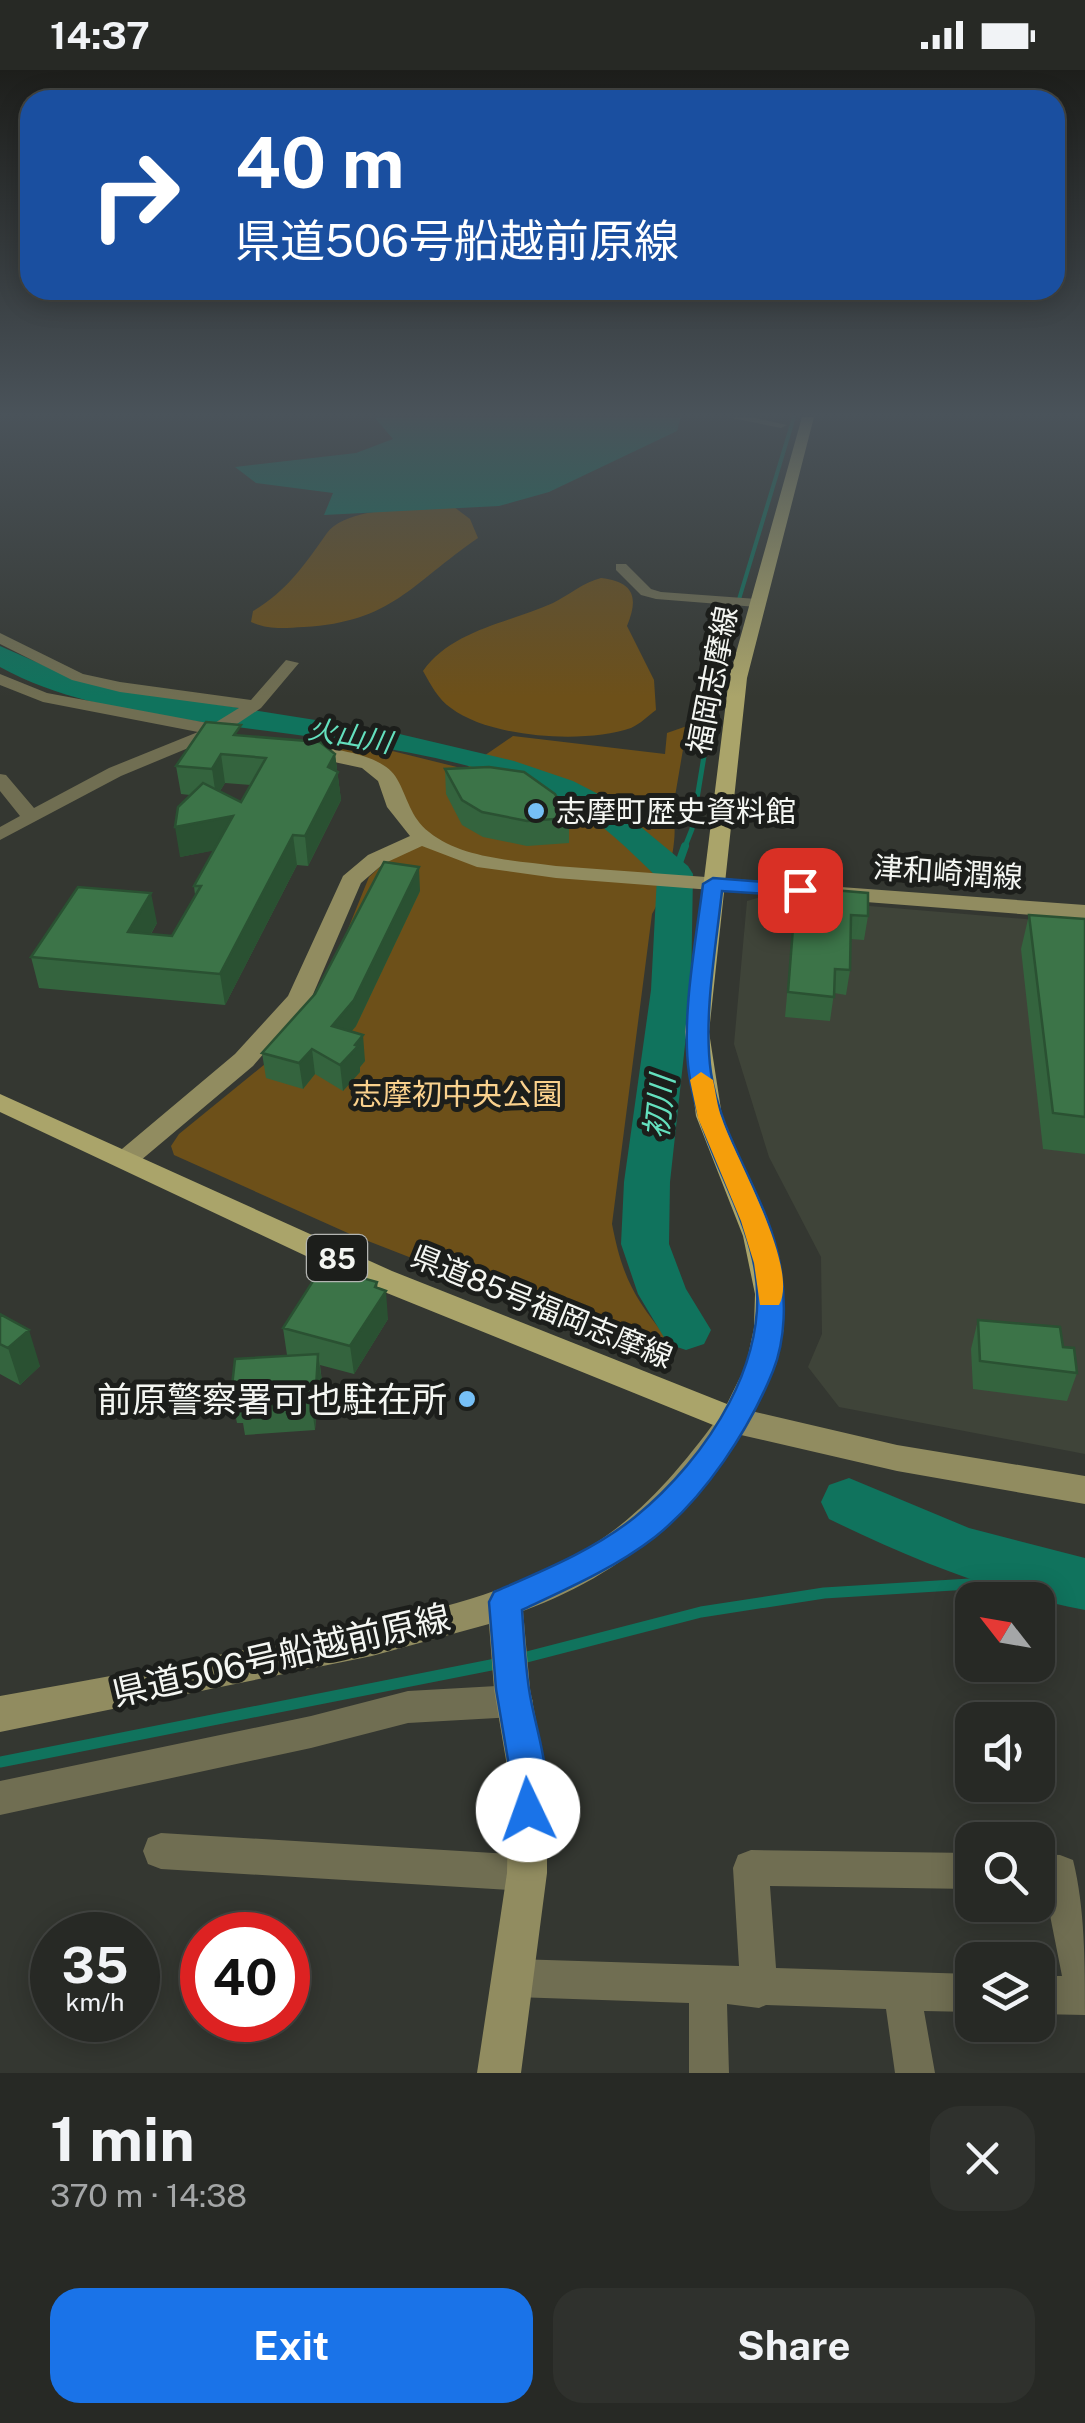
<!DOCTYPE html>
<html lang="en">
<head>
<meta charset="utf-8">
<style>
	:root { --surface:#272925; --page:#2f312d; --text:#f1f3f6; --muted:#a4a6a7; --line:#434542; --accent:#1a73e8 }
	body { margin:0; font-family:"Public Sans","Noto Sans JP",sans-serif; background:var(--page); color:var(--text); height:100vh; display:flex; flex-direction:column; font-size:38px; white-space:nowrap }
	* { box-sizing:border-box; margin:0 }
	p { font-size:32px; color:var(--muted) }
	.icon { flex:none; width:55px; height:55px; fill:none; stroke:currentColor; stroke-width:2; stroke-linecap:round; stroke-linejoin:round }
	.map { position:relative; height:2003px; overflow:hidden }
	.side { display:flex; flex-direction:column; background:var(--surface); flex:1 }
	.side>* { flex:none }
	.guide { position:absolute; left:20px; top:20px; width:1045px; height:210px; border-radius:30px; box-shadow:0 5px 25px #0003,0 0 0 2px var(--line); background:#1a4fa0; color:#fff; overflow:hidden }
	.needle { width:65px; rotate:301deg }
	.tools { position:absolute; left:955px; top:1512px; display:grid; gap:20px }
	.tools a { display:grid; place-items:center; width:100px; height:100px; border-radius:20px; background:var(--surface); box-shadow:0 5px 25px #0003,0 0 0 2px var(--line); font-size:50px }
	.speed { position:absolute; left:30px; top:1842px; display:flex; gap:20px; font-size:50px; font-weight:700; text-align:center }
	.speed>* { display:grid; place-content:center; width:130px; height:130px; border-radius:50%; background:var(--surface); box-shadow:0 5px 25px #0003,0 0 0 2px var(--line); line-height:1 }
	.speed small { font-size:25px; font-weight:400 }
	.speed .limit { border:15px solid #d22; background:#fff; color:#111 }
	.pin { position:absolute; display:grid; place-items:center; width:85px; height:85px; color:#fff; margin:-42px; border-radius:20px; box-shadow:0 5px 15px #0006 }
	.me { position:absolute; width:110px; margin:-55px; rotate:357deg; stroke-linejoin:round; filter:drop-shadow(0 0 8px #0008) }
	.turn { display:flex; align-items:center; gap:35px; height:210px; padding:0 50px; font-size:45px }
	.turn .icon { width:130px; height:130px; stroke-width:2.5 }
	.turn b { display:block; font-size:70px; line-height:85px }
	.round { display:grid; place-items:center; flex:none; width:105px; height:105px; border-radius:30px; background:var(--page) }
	.headline { display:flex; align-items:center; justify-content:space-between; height:170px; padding:0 50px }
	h1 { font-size:60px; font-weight:700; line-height:75px }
	.button { display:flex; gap:20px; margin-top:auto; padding:20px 50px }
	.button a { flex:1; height:115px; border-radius:30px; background:var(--accent); color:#fff; font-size:40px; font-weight:700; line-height:115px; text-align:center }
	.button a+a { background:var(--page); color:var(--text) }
	.status { display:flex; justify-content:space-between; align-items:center; height:70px; padding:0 50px; background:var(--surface); direction:ltr }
	.status svg { height:28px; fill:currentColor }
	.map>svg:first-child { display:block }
</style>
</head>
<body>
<div class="status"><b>14:37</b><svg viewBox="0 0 49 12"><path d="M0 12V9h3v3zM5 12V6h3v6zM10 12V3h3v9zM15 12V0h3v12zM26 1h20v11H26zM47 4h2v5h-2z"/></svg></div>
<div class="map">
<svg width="1085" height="2003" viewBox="0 0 1085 2003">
	<rect width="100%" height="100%" fill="#343731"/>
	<path fill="#3f4439" d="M761 827 1085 854V1384L839 1337 808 1297 822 1264 821 1187 769 1087 734 974 747 831Z"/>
	<path fill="#6d5019" d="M454 437 470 449 478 468C411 514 392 552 304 557 284 558 269 560 251 552L253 541C286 522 306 493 327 463 348 435 422 439 454 437Z
		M601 508C634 512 639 527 627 556L654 610 656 640C648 646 640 654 631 658 585 674 490 668 451 638 438 629 431 615 423 601 452 560 509 553 553 533 569 525 584 512 601 508Z
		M687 656 672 744C681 765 665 824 652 844L612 1154C622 1206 634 1228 667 1268L653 1282 350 1164 174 1085 171 1076 179 1064 276 985 331 901 369 807 421 758 408 741 394 708 336 681 342 674H364L465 699 513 666 665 684 667 663Z"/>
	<path fill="#10735d" d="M374 347H681L677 361 549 422 499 436 324 445 333 423 256 413 235 397 356 383 393 369Z"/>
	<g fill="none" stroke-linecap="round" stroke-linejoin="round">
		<path stroke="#10735d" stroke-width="4" d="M737 536 794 347"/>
		<path stroke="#10735d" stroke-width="5" d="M684 779 692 759 719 595 737 534"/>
		<path stroke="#10735d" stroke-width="8" d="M675 804 685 776"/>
		<path stroke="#10735d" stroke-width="11" d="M519 1589 701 1542 824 1523 1052 1509
			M0 1692 501 1593"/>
		<path fill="#10735d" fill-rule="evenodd" d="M0 576 59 602 102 616 391 662 514 691 573 711 606 728 688 796 693 804 691 920 670 1112 669 1174 686 1219 711 1260 704 1274 686 1280 668 1274 638 1224 621 1174 624 1112 651 920 657 807C629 780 602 753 569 734 463 677 301 668 182 649 120 639 56 628 0 597Z
			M849 1408 969 1458 1085 1488V1540C995 1523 911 1489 829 1449L821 1432 829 1415Z"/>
		<path fill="#706e52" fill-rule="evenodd" d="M727 347H751L787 355 781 358Z
			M616 494H626L651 519 661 522 757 529 764 533 757 537 656 529 641 525 616 500Z
			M0 563 83 604 120 612 251 630 286 590 299 593 261 638 222 664 121 706 0 770V757L20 746 0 721V704L6 705 34 738 109 698 198 662 43 632 0 615V604L47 623 213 654 239 638 120 622 72 610 0 574Z
			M516 1615 528 1620 533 1631 528 1642 516 1647 408 1653 311 1678 0 1745V1711L311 1646 408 1621Z
			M161 1763 527 1785 540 1790 545 1803 540 1816 527 1821 161 1799 148 1794 143 1781 148 1768Z
			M751 1780 972 1783V1819L770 1816 776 1898 972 1904V1942L924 1941 935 2003H895L886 1939 766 1935 759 1938 727 1934 729 2003H689V1933L515 1927 502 1921 496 1908 502 1895 515 1889 739 1896 733 1798 738 1785Z
			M1038 1784 1060 1785 1073 1790C1085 1838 1085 1894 1085 1945L1038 1944V1906H1062L1045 1820H1038Z"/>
		<path fill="#918c60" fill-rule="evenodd" d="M304 674C331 680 382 682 397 709 408 728 410 747 429 762 462 789 515 790 556 796L1085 835V849L556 808 477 797 422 776 383 794 361 813 311 929 253 996 134 1096H116L112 1090 116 1084 235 984 288 926 343 806 368 785 410 766 387 737 378 711 362 698 297 684V676Z
			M734 1337 897 1375 1085 1406V1434L897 1401 741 1365C681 1450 623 1504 523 1541L530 1619 547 1708V1803L521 2003H477L507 1803 509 1708 494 1619 489 1554 372 1586 0 1662V1626C98 1609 195 1590 293 1570 395 1549 507 1530 597 1472 649 1438 686 1391 723 1341Z"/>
		<path fill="#aaa46a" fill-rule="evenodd" d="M802 347H814L747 608 709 962 722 1046 771 1166 784 1224V1258L776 1295 745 1359 734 1363 723 1359 372 1217 0 1042V1024L392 1201 727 1334 746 1295 754 1258 755 1224 743 1166 696 1046 685 962 729 608Z"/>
	</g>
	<path fill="#34643e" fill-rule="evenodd" d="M242 666 335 684 341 730 308 796 297 795 225 935 39 918 31 887 157 853 151 864 172 866 195 825 194 816 214 780 180 787 190 725 181 724 176 696ZM225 713 251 715 241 732 220 721Z
		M445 699 569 748V773L527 776 483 767 462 755 446 724Z
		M821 819 868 846 864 870 850 869V900L846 925 834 923 830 951 785 947 793 858 817 860Z
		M420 821 356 956 351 962 365 991 360 997V1002L343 1021 315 1004 303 1019 266 1008 262 983Z
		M1029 845 1085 849V1084L1043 1079 1021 879Z
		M377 1218 388 1249 354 1304 320 1295 322 1312 320 1346H316L315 1360 245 1365 243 1353H237L231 1325 287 1285 283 1258Z
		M0 1244 40 1296 20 1315 0 1304Z
		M978 1250 1063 1277 1077 1303 1067 1331 973 1319 971 1279Z"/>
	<path fill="#2a5132" d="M221 684 225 713 216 727 212 699Z
		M335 684 341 730 308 796 305 766 328 697Z
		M233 746 238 776 180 787 175 757Z
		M293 765 297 795 225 935 220 904Z
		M419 797 420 821 356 956 334 982 332 956Z
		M151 823 157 853 134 892 128 862Z
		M363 965 365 991 360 997V1002L343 1021 340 995Z
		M312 979 315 1004 303 1019 299 993Z
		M377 1212 379 1231 386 1221 388 1249 354 1304 350 1276Z
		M29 1260 40 1296 20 1315 8 1278Z
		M318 1284 322 1312 320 1346 316 1318Z
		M312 1318 316 1346 315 1360 311 1332Z"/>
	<path fill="#3c7448" stroke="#2a5132" stroke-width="2.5" d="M206 652 241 655 234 665 320 672 335 684 328 697 338 702 305 766 293 765 220 904 31 887 78 817 151 823 128 862 172 866 201 816H194L233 746 175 757 178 737 203 713 241 732 266 688 221 684 212 699 176 696Z
		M489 697 524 702 555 724 569 748 527 751 482 742 462 730 445 699Z
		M384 792 419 797 354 930 332 956 363 965 355 975 358 976 340 995 312 979 299 993 262 983 315 924Z
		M821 819 868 823V846L851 845 850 900 835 899 834 927 788 922 793 858 820 860Z
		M1029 845 1085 849V1047L1053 1043Z
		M322 1197 377 1212 375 1217 386 1221 350 1276 283 1258Z
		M0 1244 29 1260 8 1278 0 1274Z
		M978 1250 1060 1257 1063 1277 1074 1278 1077 1303 980 1291Z
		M318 1284 316 1318H312L311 1332 240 1337 241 1325H231L235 1289Z"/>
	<linearGradient id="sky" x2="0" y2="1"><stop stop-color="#1d1e1b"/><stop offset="0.55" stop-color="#4a535a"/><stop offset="1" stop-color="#4a535a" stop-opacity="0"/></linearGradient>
	<rect width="1085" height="627" fill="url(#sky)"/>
	<path fill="#1a73e8" stroke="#114b97" stroke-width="2.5" d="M713 808 800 815 810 820 800 826 722 821C716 877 703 947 711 1003 721 1071 769 1128 780 1195 786 1229 786 1269 773 1301 749 1360 705 1427 655 1467 615 1498 567 1519 522 1540 524 1566 525 1593 529 1619 535 1661 557 1712 541 1752L528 1757 515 1752 510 1740 511 1708 496 1619 489 1532 494 1522C542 1501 594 1480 635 1447 707 1388 775 1287 753 1190 738 1125 698 1070 689 1003 681 948 696 870 703 814Z"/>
	<path fill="#f59e0b" d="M701 1002 713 1010C716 1023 717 1036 722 1049 735 1088 800 1198 779 1235H760L754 1193 741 1151 698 1048 690 1010Z"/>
	<g fill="#76c0f7" stroke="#1c1e1b" stroke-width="4">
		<circle cx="536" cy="741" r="10"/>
		<circle cx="467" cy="1329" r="10"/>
	</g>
	<g text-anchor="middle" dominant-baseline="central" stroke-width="10" stroke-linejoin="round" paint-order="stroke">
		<g font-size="28" font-style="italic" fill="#64e0be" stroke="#1c1e1b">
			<text transform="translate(350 665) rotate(10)">火山川</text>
		</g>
		<rect fill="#1c1e1b" stroke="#b3b5b2" stroke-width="2.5" x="307" y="1165" width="60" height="46" rx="8"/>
		<g font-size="28" font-weight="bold" fill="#f4f6f2">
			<text x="337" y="1188">85</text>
		</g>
		<g font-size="30" fill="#f4f6f2" stroke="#1c1e1b">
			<text transform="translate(712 610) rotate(-79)">福岡志摩線</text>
			<text transform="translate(948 802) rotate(4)">津和崎潤線</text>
			<text transform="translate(542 1236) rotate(22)">県道85号福岡志摩線</text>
		</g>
		<g font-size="30" fill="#f4f6f2" stroke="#1c1e1b" text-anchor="start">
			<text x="556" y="741">志摩町歴史資料館</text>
		</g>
		<g font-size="30" fill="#fad18d" stroke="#1c1e1b">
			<text x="457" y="1024">志摩初中央公園</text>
		</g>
		<g font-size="32" font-style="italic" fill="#64e0be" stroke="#1c1e1b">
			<text transform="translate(659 1037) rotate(-84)">初川</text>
		</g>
		<g font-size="35" fill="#f4f6f2" stroke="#1c1e1b" text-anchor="end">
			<text x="447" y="1329">前原警察署可也駐在所</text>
		</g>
		<g font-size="35" fill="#f4f6f2" stroke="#1c1e1b">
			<text transform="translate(281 1585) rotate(-13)">県道506号船越前原線</text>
		</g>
	</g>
</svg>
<div class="tools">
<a><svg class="needle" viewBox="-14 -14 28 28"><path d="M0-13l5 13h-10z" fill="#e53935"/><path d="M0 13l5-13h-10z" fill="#a4a6a7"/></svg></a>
<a><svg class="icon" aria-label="sound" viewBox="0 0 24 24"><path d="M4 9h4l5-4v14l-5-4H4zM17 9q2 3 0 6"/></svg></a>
<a><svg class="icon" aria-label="search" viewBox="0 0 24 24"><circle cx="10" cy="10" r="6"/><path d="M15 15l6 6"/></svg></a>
<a><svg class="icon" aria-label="layers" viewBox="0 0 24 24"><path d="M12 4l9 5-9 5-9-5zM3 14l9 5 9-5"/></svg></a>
</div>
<div class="speed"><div>35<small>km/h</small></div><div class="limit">40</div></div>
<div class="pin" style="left:800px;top:820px;background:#d93025"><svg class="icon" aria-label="arrive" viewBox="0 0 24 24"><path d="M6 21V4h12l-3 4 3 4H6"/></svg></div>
<svg class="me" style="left:528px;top:1740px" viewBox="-20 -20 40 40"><circle r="19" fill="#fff"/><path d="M0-13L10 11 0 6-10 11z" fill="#1a73e8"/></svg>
<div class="guide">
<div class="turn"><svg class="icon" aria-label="right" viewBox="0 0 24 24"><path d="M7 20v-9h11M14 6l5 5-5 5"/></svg><div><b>40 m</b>県道506号船越前原線</div></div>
</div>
</div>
<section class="side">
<div class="headline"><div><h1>1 min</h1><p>370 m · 14:38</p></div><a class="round"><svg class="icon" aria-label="close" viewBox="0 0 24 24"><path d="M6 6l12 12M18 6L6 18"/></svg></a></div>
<div class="button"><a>Exit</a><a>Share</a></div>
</section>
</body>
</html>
